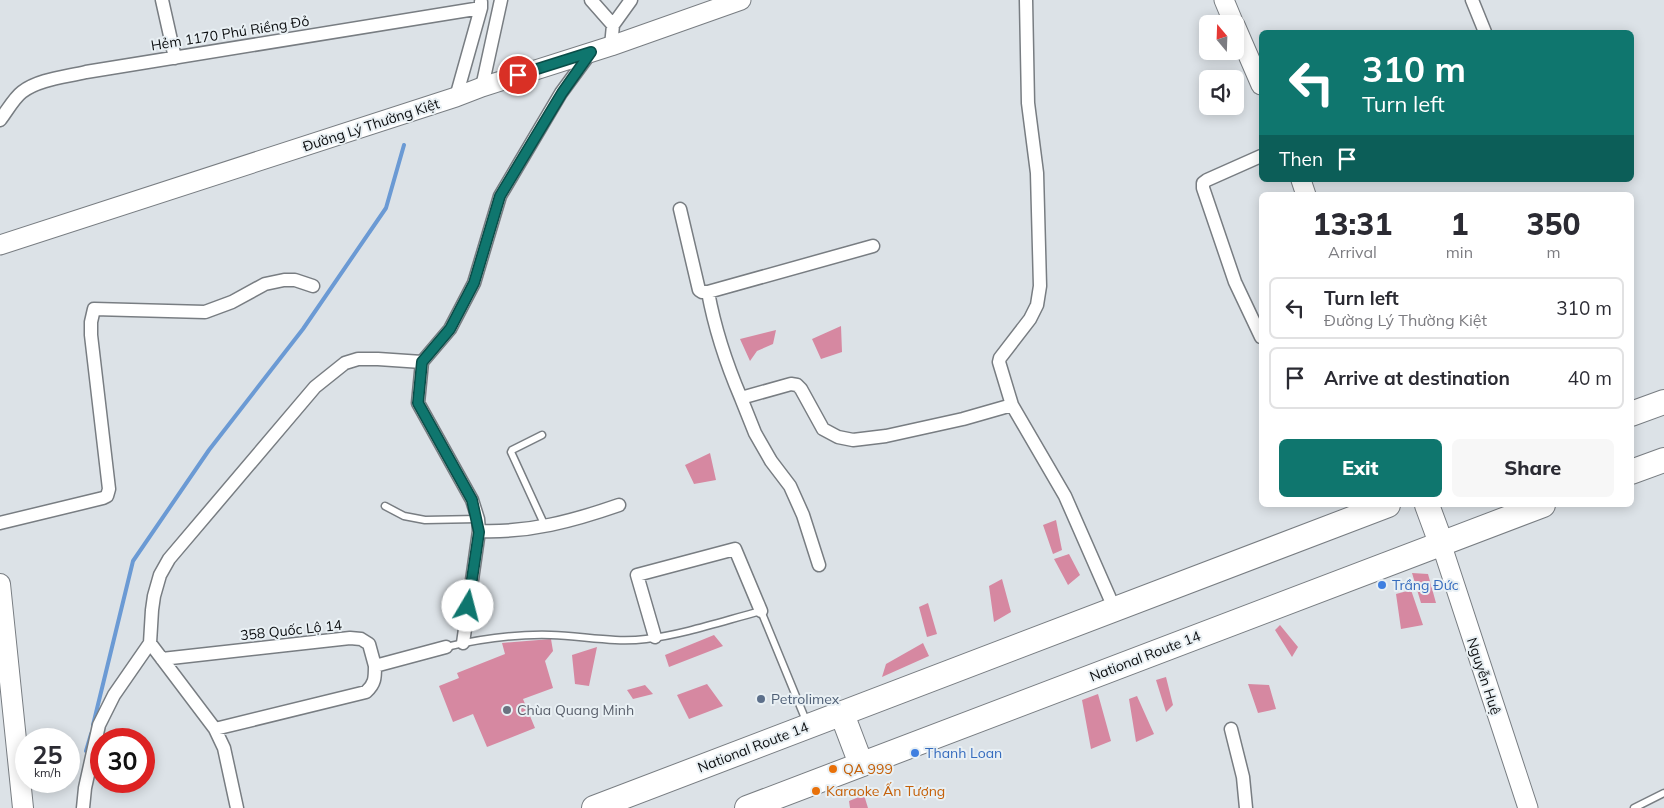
<!DOCTYPE html>
<html lang="en">
<head>
<meta charset="utf-8">
<style>
	:root { --surface:#fff; --page:#f7f7f7; --text:#2b2b33; --muted:#7c7c81; --line:#e1e1e2; --accent:#0f766e }
	body { margin:0; font-family:Mulish,sans-serif; background:var(--page); color:var(--text); height:100vh; display:flex; flex-direction:column; font-size:19px; white-space:nowrap }
	* { box-sizing:border-box; margin:0 }
	p { font-size:16px; color:var(--muted) }
	.icon { flex:none; width:28px; height:28px; fill:none; stroke:currentColor; stroke-width:2; stroke-linecap:round; stroke-linejoin:round }
	.map { position:relative; flex:1; overflow:hidden }
	.side { position:absolute; left:1259px; top:192px; width:375px; height:315px; display:flex; flex-direction:column; background:var(--surface); border-radius:8px; box-shadow:0 2px 12px #0003 }
	.side>* { flex:none }
	.guide { position:absolute; left:1259px; top:30px; width:375px; height:152px; border-radius:8px; box-shadow:0 2px 12px #0003; background:#0f766e; color:#fff; overflow:hidden }
	.needle { width:32px; rotate:341deg }
	.fabs { position:absolute; left:1199px; top:15px; display:grid; gap:10px }
	.fabs a { display:grid; place-items:center; width:45px; height:45px; border-radius:8px; background:var(--surface); box-shadow:0 2px 12px #0003; font-size:25px }
	.speed { position:absolute; left:15px; top:728px; display:flex; gap:10px; font-size:25px; font-weight:700; text-align:center }
	.speed>* { display:grid; place-content:center; width:65px; height:65px; border-radius:50%; background:var(--surface); box-shadow:0 2px 12px #0003; line-height:1 }
	.speed small { font-size:12px; font-weight:400 }
	.speed .limit { border:8px solid #d22; background:#fff; color:#111 }
	.pin { position:absolute; display:grid; place-items:center; width:42px; height:42px; color:#fff; margin:-21px; border:2px solid #fff; border-radius:50%; box-shadow:0 1px 5px #0007 }
	.me { position:absolute; width:55px; margin:-28px; rotate:8deg; stroke-linejoin:round; filter:drop-shadow(0 0 4px #0008) }
	.turn { display:flex; align-items:center; gap:18px; height:105px; padding:0 20px; font-size:22px }
	.turn .icon { width:65px; height:65px; stroke-width:2.5 }
	.turn b { display:block; font-size:35px; line-height:42px }
	.then { display:flex; align-items:center; height:48px; padding:0 20px; background:#0003; gap:10px; font-size:19px }
	.eta { display:flex; justify-content:space-evenly; align-items:center; height:85px; text-align:center }
	.eta b { font-size:30px; font-weight:800; line-height:35px }
	.cta { display:flex; gap:10px; margin-top:auto; padding:10px 20px }
	.cta a { flex:1; height:58px; border-radius:8px; background:var(--accent); color:#fff; font-size:20px; font-weight:800; line-height:58px; text-align:center }
	.cta a+a { background:var(--page); color:var(--text) }
	ul { padding:0; list-style:none }
	li { display:flex; align-items:center; gap:15px; height:62px; margin:0 10px 8px; padding:0 10px; border:2px solid var(--line); border-radius:8px }
	li div { flex:1 }
	li b { display:block; font-size:19px }
	li em { font-style:normal }
	.map>svg:first-child { display:block }
</style>
</head>
<body>
<div class="map">
<svg width="1664" height="808" viewBox="0 0 1664 808">
	<rect width="100%" height="100%" fill="#dce2e7"/>
	<g fill="none" stroke-linecap="round" stroke-linejoin="round">
		<path stroke="#6b9ad4" stroke-width="4" d="M93 725 133 561 209 450 303 329 386 208 404 145
			M86 751 91 734"/>
	</g>
	<path fill="#d688a1" d="M841 326 842 352 821 359 812 339Z
		M776 330 773 344 757 351 750 361 740 339Z
		M710 453 716 480 694 484 685 465Z
		M1056 520 1062 550 1053 554 1043 525Z
		M1069 554 1080 575 1068 585 1054 559Z
		M1412 573 1428 574 1436 603H1421Z
		M1002 579 1011 612 994 622 989 586Z
		M1411 590 1423 625 1401 629 1396 594Z
		M928 603 937 634 927 637 919 607Z
		M1280 625 1298 647 1292 657 1275 630Z
		M714 635 723 646 669 667 665 655Z
		M551 639 553 651 545 661 553 688 523 699 535 728 487 747 473 714 453 722 439 686 459 678 457 673 505 654 502 643Z
		M923 643 929 656 882 677 886 664Z
		M597 647 589 686 575 684 572 655Z
		M1166 677 1173 705 1166 712 1156 680Z
		M707 684 723 706 689 719 677 695Z
		M1248 684 1269 685 1276 709 1258 713Z
		M645 685 653 694 633 699 627 690Z
		M1098 694 1111 741 1091 749 1082 700Z
		M1137 696 1154 734 1136 742 1129 699Z
		M864 795 868 808H850L849 801Z"/>
	<g fill="none" stroke-linecap="round" stroke-linejoin="round">
		<g stroke="#787d82" stroke-width="9">
			<path id="lane" d="M542 435 512 450 511 452 545 526
				M385 506 404 516 425 520 478 519
				M446 647C480 639 516 634 551 635 583 636 614 643 646 639 685 634 723 621 761 611L807 723
				M1634 808 1664 793"/>
		</g>
		<g stroke="#787d82" stroke-width="15">
			<path id="street" d="M162 0 175 58
				M591 0 613 25
				M1472 0 1485 32
				M611 46 613 25 631 0
				M482 87 501 0
				M456 97 481 8V2
				M0 120C7 111 14 98 22 92 39 79 66 77 86 72L481 8
				M1261 156 1207 180 1203 183V188L1235 282 1261 337
				M680 209 699 290 702 292H708L873 246
				M708 292C715 330 726 363 741 398L791 384 797 385 801 389 823 429 838 437 853 440 886 436 963 419 1012 405 999 362 1000 358 1030 319 1037 305 1040 286 1037 173 1028 103 1026 0
				M422 362 418 403 472 500 478 519 479 531 463 643
				M741 398 755 433 771 461 790 486 803 515 819 565
				M1012 405 1065 496 1115 610
				M0 523 103 498 107 496 109 489 91 335V322L94 309 205 312 232 302 265 284 284 280H295L313 286
				M479 531C529 533 573 521 619 505
				M655 637 637 575 735 549 761 611
				M150 643 215 729 224 748 237 808
				M162 659 350 638 361 639 369 644 375 666 446 647
				M215 729 366 692C375 684 375 678 375 666
				M1231 729 1243 777 1246 808
				M83 808 85 788 99 725 114 695 150 643 152 610 154 596 160 575 169 559 315 387 345 363 358 359H378L422 362 450 329 474 283 500 196 561 93 591 52"/>
		</g>
		<g stroke="#787d82" stroke-width="21">
			<path id="secondary" d="M1224 0 1234 24
				M1235 25 1261 85
				M1301 180 1306 195
				M0 245 456 97 482 87 611 46 741 0
				M1441 543 1528 808"/>
		</g>
		<g stroke="#787d82" stroke-width="22">
			<path id="primary" d="M0 584 23 808"/>
		</g>
		<g stroke="#787d82" stroke-width="26">
			<path id="highway" d="M1631 414 1664 402
				M1631 472 1664 460
				M1427 505 1441 543
				M842 714 861 764
				M594 808 1388 505
				M747 808 1543 505"/>
		</g>
		<use href="#lane" stroke="#fff" stroke-width="6"/>
		<use href="#street" stroke="#fff" stroke-width="12"/>
		<use href="#secondary" stroke="#fff" stroke-width="19"/>
		<use href="#primary" stroke="#fff" stroke-width="20"/>
		<use href="#highway" stroke="#fff" stroke-width="24"/>
	</g>
	<g fill="none" stroke-linecap="round" stroke-linejoin="round">
		<g stroke="#0a4d48" stroke-width="12">
			<path id="route" d="M468 606 479 532 472 500 418 403 422 362 450 329 474 283 500 196 562 93 591 52 518 75"/>
		</g>
		<use href="#route" stroke="#0f766e" stroke-width="9"/>
	</g>
	<g fill="#3f7fe0" stroke="#e9f0f4" stroke-width="2">
		<circle cx="1382" cy="585" r="5"/>
		<circle cx="915" cy="753" r="5"/>
	</g>
	<circle fill="#5c6f8a" stroke="#e9f0f4" stroke-width="2" cx="761" cy="699" r="5"/>
	<circle fill="#6b7280" stroke="#e9f0f4" stroke-width="2" cx="507" cy="710" r="5"/>
	<g fill="#e8710a" stroke="#e9f0f4" stroke-width="2">
		<circle cx="833" cy="769" r="5"/>
		<circle cx="816" cy="791" r="5"/>
	</g>
	<g text-anchor="middle" dominant-baseline="central" stroke-width="4" stroke-linejoin="round" paint-order="stroke">
		<g font-size="14" fill="#0b0d0f" stroke="#e9f0f4">
			<text transform="translate(230 33) rotate(-9)">Hẻm 1170 Phú Riềng Đỏ</text>
			<text transform="translate(371 125) rotate(-18)">Đường Lý Thường Kiệt</text>
			<text transform="translate(291 630) rotate(-6)">358 Quốc Lộ 14</text>
			<text transform="translate(1145 656) rotate(-21)">National Route 14</text>
			<text transform="translate(1484 676) rotate(72)">Nguyễn Huệ</text>
			<text transform="translate(753 747) rotate(-21)">National Route 14</text>
		</g>
		<g font-size="14" fill="#366cbe" stroke="#e9f0f4" text-anchor="start">
			<text x="1392" y="585">Trầng Đức</text>
			<text x="925" y="753">Thanh Loan</text>
		</g>
		<g font-size="14" fill="#4e5e75" stroke="#e9f0f4" text-anchor="start">
			<text x="771" y="699">Petrolimex</text>
		</g>
		<g font-size="14" fill="#5b616d" stroke="#e9f0f4" text-anchor="start">
			<text x="517" y="710">Chùa Quang Minh</text>
		</g>
		<g font-size="14" fill="#c56008" stroke="#e9f0f4" text-anchor="start">
			<text x="843" y="769">QA 999</text>
			<text x="826" y="791">Karaoke Ấn Tượng</text>
		</g>
	</g>
</svg>
<div class="fabs">
<a><svg class="needle" viewBox="-14 -14 28 28"><path d="M0-13l5 13h-10z" fill="#e53935"/><path d="M0 13l5-13h-10z" fill="#7c7c81"/></svg></a>
<a><svg class="icon" aria-label="sound" viewBox="0 0 24 24"><path d="M4 9h4l5-4v14l-5-4H4zM17 9q2 3 0 6"/></svg></a>
</div>
<div class="speed"><div>25<small>km/h</small></div><div class="limit">30</div></div>
<div class="pin" style="left:518px;top:75px;background:#d93025"><svg class="icon" aria-label="arrive" viewBox="0 0 24 24"><path d="M6 21V4h12l-3 4 3 4H6"/></svg></div>
<svg class="me" style="left:468px;top:606px" viewBox="-20 -20 40 40"><circle r="19" fill="#fff"/><path d="M0-13L10 11 0 6-10 11z" fill="#0f766e"/></svg>
<div class="guide">
<div class="turn"><svg class="icon" aria-label="left" viewBox="0 0 24 24"><path d="M17 20v-9H6M10 6l-5 5 5 5"/></svg><div><b>310 m</b>Turn left</div></div>
<div class="then">Then<svg class="icon" aria-label="arrive" viewBox="0 0 24 24"><path d="M6 21V4h12l-3 4 3 4H6"/></svg></div>
</div>
<section class="side">
<div class="eta">
<div><b>13:31</b><p>Arrival</p></div>
<div><b>1</b><p>min</p></div>
<div><b>350</b><p>m</p></div>
</div>
<ul>
<li><svg class="icon" aria-label="left" viewBox="0 0 24 24"><path d="M17 20v-9H6M10 6l-5 5 5 5"/></svg><div><b>Turn left</b><p>Đường Lý Thường Kiệt</p></div><em>310 m</em></li>
<li><svg class="icon" aria-label="arrive" viewBox="0 0 24 24"><path d="M6 21V4h12l-3 4 3 4H6"/></svg><div><b>Arrive at destination</b></div><em>40 m</em></li>
</ul>
<div class="cta"><a>Exit</a><a>Share</a></div>
</section>
</div>
</body>
</html>
